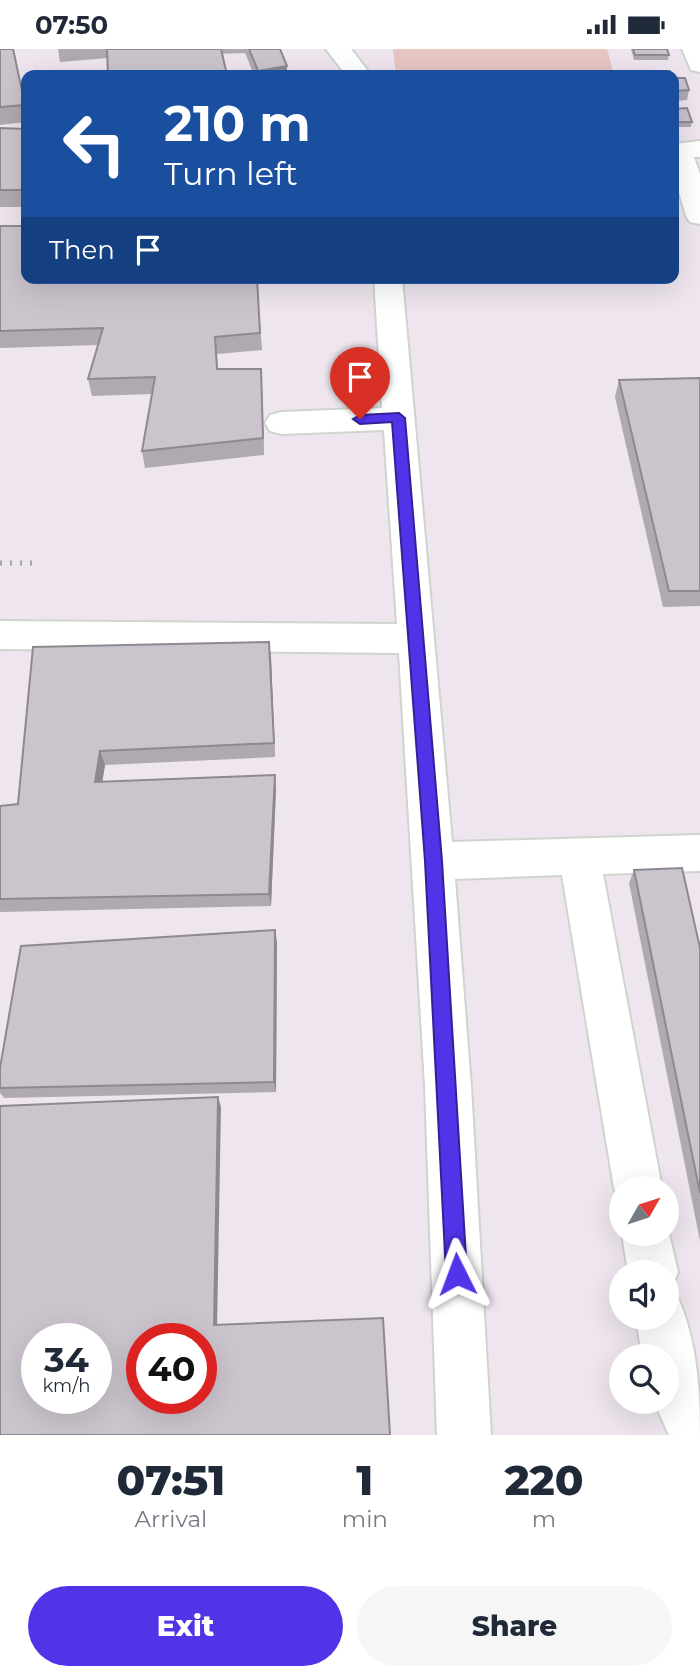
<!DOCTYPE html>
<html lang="en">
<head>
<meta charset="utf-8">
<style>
	:root { --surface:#fff; --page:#f6f6f7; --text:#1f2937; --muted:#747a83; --accent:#5133e8 }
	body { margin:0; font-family:Montserrat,sans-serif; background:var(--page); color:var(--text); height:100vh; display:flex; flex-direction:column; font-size:26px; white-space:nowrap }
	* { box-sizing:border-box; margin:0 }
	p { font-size:23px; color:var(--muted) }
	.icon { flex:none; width:38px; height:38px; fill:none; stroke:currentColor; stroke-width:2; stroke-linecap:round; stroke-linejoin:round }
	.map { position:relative; height:1386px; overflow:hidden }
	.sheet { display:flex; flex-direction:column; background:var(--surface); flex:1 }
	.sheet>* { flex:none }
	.top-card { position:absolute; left:21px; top:21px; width:658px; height:214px; border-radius:14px; box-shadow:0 7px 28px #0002; background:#1a4fa0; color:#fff; overflow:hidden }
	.needle { width:46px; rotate:51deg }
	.controls { position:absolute; left:609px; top:1127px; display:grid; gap:14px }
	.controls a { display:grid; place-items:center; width:70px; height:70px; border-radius:50%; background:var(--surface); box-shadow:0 7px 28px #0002; font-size:35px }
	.speed { position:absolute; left:21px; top:1274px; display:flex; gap:14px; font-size:35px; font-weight:700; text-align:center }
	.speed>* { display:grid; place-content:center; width:91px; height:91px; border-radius:50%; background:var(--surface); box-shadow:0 7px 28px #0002; line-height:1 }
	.speed small { font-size:18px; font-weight:400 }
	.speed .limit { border:10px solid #d22; background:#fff; color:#111 }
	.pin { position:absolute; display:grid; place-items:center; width:60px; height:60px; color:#fff; margin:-72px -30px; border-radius:50% 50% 50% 0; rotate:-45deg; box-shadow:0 0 7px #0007 }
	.pin .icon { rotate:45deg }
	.me { position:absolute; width:77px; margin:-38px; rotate:357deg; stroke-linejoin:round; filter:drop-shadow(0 0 5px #0008) }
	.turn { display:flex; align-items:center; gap:24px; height:147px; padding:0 28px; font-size:32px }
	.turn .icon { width:91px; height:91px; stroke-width:2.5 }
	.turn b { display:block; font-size:49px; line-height:60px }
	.then { display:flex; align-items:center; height:66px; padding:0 28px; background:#0003; gap:14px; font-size:26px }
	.eta { display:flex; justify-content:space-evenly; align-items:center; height:119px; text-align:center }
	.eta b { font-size:42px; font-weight:800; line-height:49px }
	.primary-button { display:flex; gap:14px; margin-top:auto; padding:14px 28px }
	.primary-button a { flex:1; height:80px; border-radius:42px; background:var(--accent); color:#fff; font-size:28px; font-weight:800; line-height:80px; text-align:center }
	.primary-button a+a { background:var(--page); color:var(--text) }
	.status { display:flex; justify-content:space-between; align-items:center; height:49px; padding:0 35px; background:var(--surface); direction:ltr }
	.status svg { height:19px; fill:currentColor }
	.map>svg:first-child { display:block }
</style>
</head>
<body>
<div class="status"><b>07:50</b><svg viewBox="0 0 49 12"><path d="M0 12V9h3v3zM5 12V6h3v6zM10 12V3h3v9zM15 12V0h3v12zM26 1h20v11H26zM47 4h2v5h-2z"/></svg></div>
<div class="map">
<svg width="700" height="1386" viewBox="0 0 700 1386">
	<rect width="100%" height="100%" fill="#eee5ef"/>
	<path fill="#e6c5c2" d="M393 0H607L614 26H396Z"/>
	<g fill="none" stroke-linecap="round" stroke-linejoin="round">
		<g stroke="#cfd4ce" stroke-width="4">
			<path id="minor" d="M326 0H351L371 26H346Z
				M682 0H700V23L691 21Z
				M700 92V108H694L700 125V175L690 173 686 167 674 126V95Z
				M374 229H402L452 793 700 786V822L603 825 662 1139H621V1156L614 1139 562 826 455 830 471 1037 491 1386H437L425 1037 399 604 0 600V572L397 575 384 381 281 385 270 382 265 374 270 366 281 363 382 359Z
				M667 1176 678 1223 671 1241 667 1242V1223H628L622 1185H667Z
				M667 1246 679 1251C697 1294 700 1340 700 1386H669L654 1353H667V1307H642L636 1269H667Z"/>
		</g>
		<use href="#minor" fill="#fff" fill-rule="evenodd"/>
		<path stroke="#a2a4a1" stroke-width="5" stroke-dasharray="2 8" stroke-linecap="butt" d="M0 514H38"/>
	</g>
	<path fill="#afa9b0" d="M0 0H14L26 62V73L0 76Z
		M58 0H280L287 26H254L245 4 108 9 60 13Z
		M631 0H667L669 6 668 11H634Z
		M674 29 689 41 687 51 674 52Z
		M674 60 692 73 691 78H674Z
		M0 79 26 80V158H0Z
		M0 177 257 229 262 301 217 305 218 320H261L264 406 145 419 142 402 152 345 92 347 88 330 98 296 0 299Z
		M700 329V557L663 558 615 348 619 331Z
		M33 598 271 608 275 708 105 716 102 733 275 726 276 740 271 857 0 863V757L18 755Z
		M634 821 700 899V1192L629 834Z
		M277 893 276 1043 4 1049 0 1044V1019Z"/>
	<path fill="#8e8990" d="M287 17V26H259L258 22Z
		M261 320 262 337 264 406 263 389Z
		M269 593 271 608 275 708 274 694Z
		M100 702 105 716 100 747 95 733Z
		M275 726 276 740 271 857 269 845Z
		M275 881 277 893 276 1043 274 1033Z
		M218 1048 221 1058 217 1281 214 1276Z"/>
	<path fill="#cbc4cd" stroke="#8e8990" stroke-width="2" fill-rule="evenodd" d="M0 0H13L25 56 0 58Z
		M107 0H221L227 26H108Z
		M249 0H280L287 17 258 22Z
		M633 0H667L669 6H635Z
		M651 22H670L672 26H652Z
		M674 29H685L689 41 674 42Z
		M687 59 692 73H674V60Z
		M0 79 26 80V141H0Z
		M0 177H26V229H257L260 284 215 288 217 320H261L263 389 142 402 155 328 88 330 103 279 0 282Z
		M700 329V542H669L619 331Z
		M269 593 274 694 100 702 95 733 275 726 269 845 0 850V757L18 755 33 598Z
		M682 819 700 899V1144L634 821Z
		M275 881 274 1033 0 1039V1019L21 897Z
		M218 1048 214 1276 383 1269 390 1386H0V1057ZM37 1290H96V1349H37ZM142 1290H201V1349H142Z"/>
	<path fill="#5133e8" stroke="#352197" stroke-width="2" d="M399 364 405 369 442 812 467 1225 464 1232 457 1235 449 1232 446 1225 425 812 392 373 360 375 353 370 360 366Z"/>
</svg>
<div class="controls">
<a><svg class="needle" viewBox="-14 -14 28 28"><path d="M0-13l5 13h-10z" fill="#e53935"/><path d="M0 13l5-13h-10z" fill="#747a83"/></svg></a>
<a><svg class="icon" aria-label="sound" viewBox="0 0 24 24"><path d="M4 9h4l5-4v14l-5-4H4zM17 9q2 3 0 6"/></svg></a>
<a><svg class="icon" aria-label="search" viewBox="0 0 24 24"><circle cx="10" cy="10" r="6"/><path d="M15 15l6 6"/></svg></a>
</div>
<div class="speed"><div>34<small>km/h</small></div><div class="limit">40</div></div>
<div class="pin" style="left:360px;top:370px;background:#d93025"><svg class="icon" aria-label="arrive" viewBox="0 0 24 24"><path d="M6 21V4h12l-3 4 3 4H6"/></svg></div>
<svg class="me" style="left:457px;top:1225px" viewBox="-20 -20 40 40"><path d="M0-17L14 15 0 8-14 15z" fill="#5133e8" stroke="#fff" stroke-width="4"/></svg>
<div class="top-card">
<div class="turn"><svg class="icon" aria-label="left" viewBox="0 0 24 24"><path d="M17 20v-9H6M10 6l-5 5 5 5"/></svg><div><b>210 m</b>Turn left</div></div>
<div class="then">Then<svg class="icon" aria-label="arrive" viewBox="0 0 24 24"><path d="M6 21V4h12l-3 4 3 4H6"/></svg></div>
</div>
</div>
<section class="sheet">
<div class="eta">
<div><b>07:51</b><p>Arrival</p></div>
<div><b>1</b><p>min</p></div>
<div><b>220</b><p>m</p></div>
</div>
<div class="primary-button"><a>Exit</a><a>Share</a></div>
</section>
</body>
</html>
